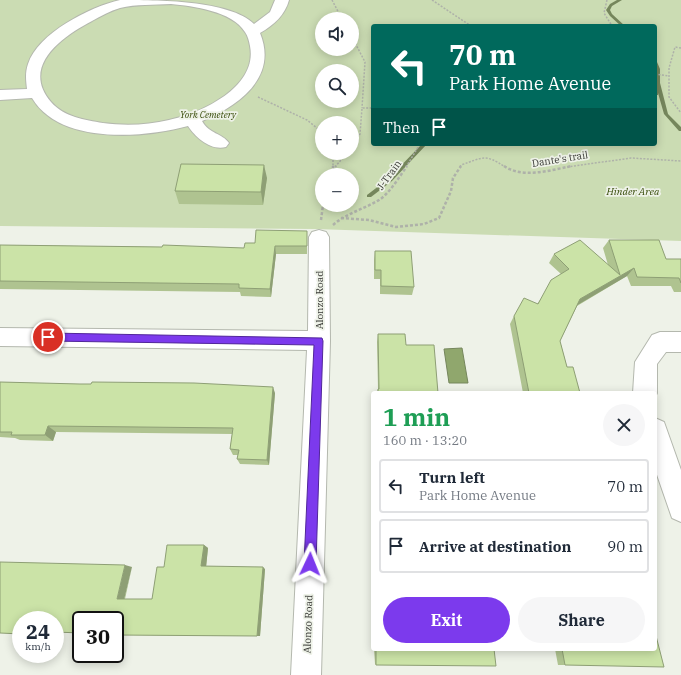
<!DOCTYPE html>
<html lang="en">
<head>
<meta charset="utf-8">
<style>
	:root { --surface:#fff; --page:#f6f6f7; --text:#1f2937; --muted:#747a83; --line:#e0e1e3; --accent:#7c3aed }
	body { margin:0; font-family:"IBM Plex Serif",serif; background:var(--page); color:var(--text); height:100vh; display:flex; flex-direction:column; font-size:15px; white-space:nowrap }
	* { box-sizing:border-box; margin:0 }
	p { font-size:13px; color:var(--muted) }
	.icon { flex:none; width:22px; height:22px; fill:none; stroke:currentColor; stroke-width:2; stroke-linecap:round; stroke-linejoin:round }
	.map { position:relative; flex:1; overflow:hidden }
	.panel { position:absolute; left:371px; top:391px; width:286px; height:260px; display:flex; flex-direction:column; background:var(--surface); border-radius:4px; box-shadow:0 2px 10px #0003 }
	.panel>* { flex:none }
	.guide { position:absolute; left:371px; top:24px; width:286px; height:122px; border-radius:4px; box-shadow:0 2px 10px #0003; background:#00695c; color:#fff; overflow:hidden }
	.tools { position:absolute; left:315px; top:12px; display:grid; gap:8px }
	.tools a { display:grid; place-items:center; width:44px; height:44px; border-radius:50%; background:var(--surface); box-shadow:0 2px 10px #0003; font-size:20px }
	.speed { position:absolute; left:12px; top:611px; display:flex; gap:8px; font-size:20px; font-weight:700; text-align:center }
	.speed>* { display:grid; place-content:center; width:52px; height:52px; border-radius:50%; background:var(--surface); box-shadow:0 2px 10px #0003; line-height:1 }
	.speed small { font-size:10px; font-weight:400 }
	.speed .limit { border:2px solid #111; border-radius:6px; background:#fff; color:#111 }
	.pin { position:absolute; display:grid; place-items:center; width:34px; height:34px; color:#fff; margin:-17px; border:2px solid #fff; border-radius:50%; box-shadow:0 1px 4px #0007 }
	.me { position:absolute; width:44px; margin:-22px; rotate:2deg; stroke-linejoin:round; filter:drop-shadow(0 0 3px #0008) }
	.turn { display:flex; align-items:center; gap:14px; height:84px; padding:0 12px; font-size:18px }
	.turn .icon { width:52px; height:52px; stroke-width:2.5 }
	.turn b { display:block; font-size:28px; line-height:34px }
	.then { display:flex; align-items:center; height:38px; padding:0 12px; background:#0003; gap:8px; font-size:15px }
	.round { display:grid; place-items:center; flex:none; width:42px; height:42px; border-radius:21px; background:var(--page) }
	.overview { display:flex; align-items:center; justify-content:space-between; height:68px; padding:0 12px }
	h1 { font-size:24px; font-weight:700; line-height:30px; color:#1e9e55 }
	.button { display:flex; gap:8px; margin-top:auto; padding:8px 12px }
	.button a { flex:1; height:46px; border-radius:24px; background:var(--accent); color:#fff; font-size:16px; font-weight:700; line-height:46px; text-align:center }
	.button a+a { background:var(--page); color:var(--text) }
	ul { padding:0; list-style:none }
	li { display:flex; align-items:center; gap:12px; height:54px; margin:0 8px 6px; padding:0 4px; border:2px solid var(--line); border-radius:4px }
	li div { flex:1 }
	li b { display:block; font-size:15px }
	li em { font-style:normal }
	.map>svg:first-child { display:block }
</style>
</head>
<body>
<div class="map">
<svg width="681" height="675" viewBox="0 0 681 675">
	<rect width="100%" height="100%" fill="#eef2e8"/>
	<path fill="#cbdcb3" fill-rule="evenodd" d="M0 0H681V241L315 229 0 226ZM322 19H352V49H322ZM373 26H655V144H373ZM322 71H352V101H322ZM322 123H352V153H322ZM322 175H352V205H322Z"/>
	<path fill="#90a76d" stroke="#75865c" d="M462 348 468 383H449L444 349Z"/>
	<g fill="none" stroke-linecap="round" stroke-linejoin="round">
		<path fill="#75865c" fill-rule="evenodd" d="M617 0H622L612 6 610 10 612 14 625 26H621L610 16 606 10 610 4Z
			M655 61 657 62 660 69V83L668 114 681 127V131H679L664 114 658 93V95H655L657 73Z
			M422 144H427L392 181 371 197H367V195L388 179Z"/>
		<g stroke="#b4b8ae" stroke-width="2">
			<path id="minor" d="M120 0C156 0 230 0 254 24L270 12 275 0H289C285 15 274 25 260 33 278 77 240 105 202 121 209 134 222 133 229 143L226 147C211 151 196 138 188 126 143 138 60 145 32 98L0 100V90L27 89C26 80 25 73 28 64 38 33 90 7 120 0ZM171 4C193 6 232 11 245 32 248 36 249 41 250 46 258 87 202 113 169 120 148 125 125 126 103 123 85 120 64 117 51 102 20 66 63 36 92 21 101 16 110 11 120 8 136 4 154 5 171 4Z
				M319 230 326 232 329 237 330 341 321 675H291L307 350 0 346V328L308 331 309 237 312 232Z
				M660 332H681V352H666L657 364V393L655 397V393H633L635 362 652 335Z
				M655 418 664 422 681 470V522L672 518 655 469Z"/>
		</g>
		<path stroke="#aeb1a9" stroke-width="1.5" stroke-dasharray="2 1.5" stroke-linecap="butt" d="M332 0 342 19
			M432 0 471 26
			M607 0 604 13 612 26
			M352 37 365 62 362 108
			M681 48 675 47 669 68V97L681 113
			M655 74 669 76
			M655 84V96
			M258 97 307 120 322 132
			M352 147 360 134 362 108H373
			M333 153V167
			M335 167 347 153
			M406 167 420 144
			M460 167 461 165C482 158 485 153 505 167
			M567 167 631 158 681 161"/>
		<path stroke="#aeb1a9" stroke-width="2.5" stroke-dasharray="3 2" stroke-linecap="butt" d="M333 166V168
			M504 166C523 179 551 170 572 166
			M330 175 336 166
			M341 218 369 220 396 227 424 224 439 218 451 191 453 178 461 166
			M321 220 323 205
			M333 225C347 213 364 209 379 200 389 194 400 176 407 166"/>
		<use href="#minor" fill="#fff" fill-rule="evenodd"/>
	</g>
	<path fill="#afc390" d="M267 178 263 205 179 204 175 191Z
		M307 240V254H276L271 297 241 296 240 292 0 289V245L244 248 255 243Z
		M609 240 666 259H681V292H674L671 286H631L627 276 577 306 560 341 567 367 580 393H523L510 324 514 316 537 304 561 274 549 263 554 254 608 265 603 248Z
		M375 251 414 287 412 295 380 294V279H374V260Z
		M378 334 406 345 438 393H377L378 389 377 342Z
		M0 382 275 393 269 465 240 464 237 459 238 455H233L230 449 232 434 56 432 53 441 20 440 15 438 0 437Z
		M204 545 208 548 206 566 265 569 260 636 132 635H115L132 567 125 599H152L164 567Z
		M374 649H494L376 665 375 664Z
		M555 649H655L565 665H558Z"/>
	<path fill="#8e9f75" d="M264 165 267 178 263 205 261 192Z
		M275 246 276 254 271 297 270 289Z
		M634 268 627 276 574 307 580 299Z
		M273 387 275 393 269 465 267 460Z
		M48 426 56 432 53 441 45 435Z
		M204 545 208 548 206 568 201 566Z
		M125 565 132 567 124 600 117 599Z
		M263 567 265 569 260 636H257Z"/>
	<path fill="#cbe3a7" stroke="#8e9f75" d="M181 164 264 165 261 192 175 191Z
		M256 230 307 231V246H275L270 289 239 288V284L0 281V245L162 247 163 245 244 248 245 243H255Z
		M580 240 620 275 609 240H659L666 259H681V283L679 278 637 277 634 268 580 299 560 341 567 367H573L580 393H529L514 316 524 298 538 304 551 280 569 269 554 254Z
		M375 251H411L414 287 381 286V270H375Z
		M378 334H405L406 345H434L438 393H378V389H379Z
		M0 382 80 384H91L92 382 194 383 273 387 267 460 237 459 239 450 230 449 233 428 48 426 45 435H11L12 432H0Z
		M167 545H204L201 566 263 567 257 636 115 635V620H81V633L55 632V620H21V634L0 633V562L125 565 117 599H152L157 567H164Z
		M655 632 664 667 565 665 562 649H655Z
		M376 649H494L496 666 376 665Z"/>
	<path fill="#7c3aed" stroke="#51269a" d="M48 333 322 338 323 341 316 564 314 568 310 569 306 568 304 564 314 345 48 341 45 340 43 337 45 334Z"/>
	<g text-anchor="middle" dominant-baseline="central" stroke-width="3.5" stroke-linejoin="round" paint-order="stroke">
		<g font-size="9" font-style="italic" fill="#354906" stroke="#eef2e8">
			<text x="208" y="114">York Cemetery</text>
		</g>
		<g font-size="10" fill="#373834" stroke="#eef2e8">
			<text transform="translate(560 159) rotate(-9)">Dante's trail</text>
			<text transform="translate(389 175) rotate(-54)">J-Train</text>
			<text transform="translate(319 300) rotate(-90)">Alonzo Road</text>
			<text transform="translate(308 624) rotate(-88)">Alonzo Road</text>
		</g>
		<g font-size="10" font-style="italic" fill="#354906" stroke="#eef2e8">
			<text x="633" y="191">Hinder Area</text>
		</g>
	</g>
</svg>
<div class="tools">
<a><svg class="icon" aria-label="sound" viewBox="0 0 24 24"><path d="M4 9h4l5-4v14l-5-4H4zM17 9q2 3 0 6"/></svg></a>
<a><svg class="icon" aria-label="search" viewBox="0 0 24 24"><circle cx="10" cy="10" r="6"/><path d="M15 15l6 6"/></svg></a>
<a>+</a>
<a>−</a>
</div>
<div class="speed"><div>24<small>km/h</small></div><div class="limit">30</div></div>
<div class="pin" style="left:48px;top:337px;background:#d93025"><svg class="icon" aria-label="arrive" viewBox="0 0 24 24"><path d="M6 21V4h12l-3 4 3 4H6"/></svg></div>
<svg class="me" style="left:310px;top:564px" viewBox="-20 -20 40 40"><path d="M0-17L14 15 0 8-14 15z" fill="#7c3aed" stroke="#fff" stroke-width="4"/></svg>
<div class="guide">
<div class="turn"><svg class="icon" aria-label="left" viewBox="0 0 24 24"><path d="M17 20v-9H6M10 6l-5 5 5 5"/></svg><div><b>70 m</b>Park Home Avenue</div></div>
<div class="then">Then<svg class="icon" aria-label="arrive" viewBox="0 0 24 24"><path d="M6 21V4h12l-3 4 3 4H6"/></svg></div>
</div>
<section class="panel">
<div class="overview"><div><h1>1 min</h1><p>160 m · 13:20</p></div><a class="round"><svg class="icon" aria-label="close" viewBox="0 0 24 24"><path d="M6 6l12 12M18 6L6 18"/></svg></a></div>
<ul>
<li><svg class="icon" aria-label="left" viewBox="0 0 24 24"><path d="M17 20v-9H6M10 6l-5 5 5 5"/></svg><div><b>Turn left</b><p>Park Home Avenue</p></div><em>70 m</em></li>
<li><svg class="icon" aria-label="arrive" viewBox="0 0 24 24"><path d="M6 21V4h12l-3 4 3 4H6"/></svg><div><b>Arrive at destination</b></div><em>90 m</em></li>
</ul>
<div class="button"><a>Exit</a><a>Share</a></div>
</section>
</div>
</body>
</html>
